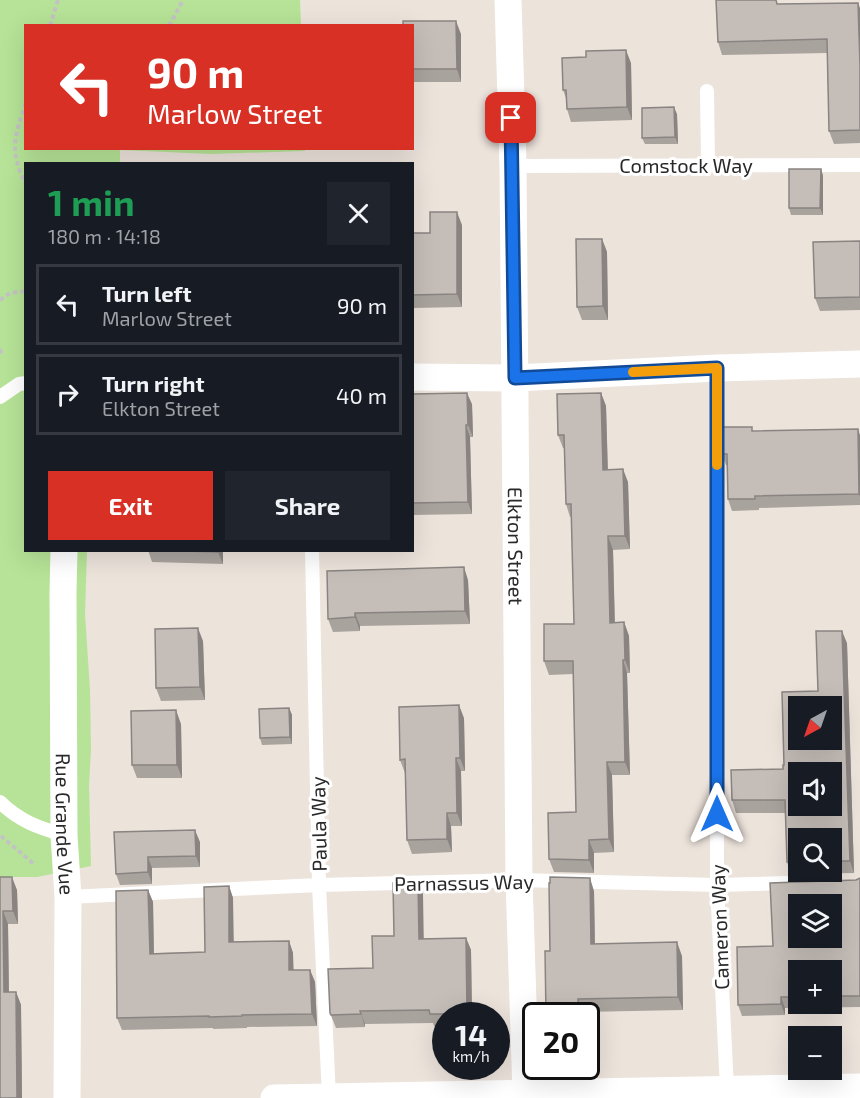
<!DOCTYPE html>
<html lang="en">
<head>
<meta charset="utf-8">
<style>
	:root { --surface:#171b24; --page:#20242c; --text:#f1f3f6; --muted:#9ea1a6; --line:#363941; --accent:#d93025 }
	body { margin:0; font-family:"Exo 2",sans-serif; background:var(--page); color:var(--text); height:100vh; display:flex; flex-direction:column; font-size:22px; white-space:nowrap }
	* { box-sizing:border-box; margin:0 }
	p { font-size:20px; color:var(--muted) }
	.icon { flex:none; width:33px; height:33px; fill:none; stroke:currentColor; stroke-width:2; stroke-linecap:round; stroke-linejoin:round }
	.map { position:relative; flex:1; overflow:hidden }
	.drawer { position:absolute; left:24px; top:162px; width:390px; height:390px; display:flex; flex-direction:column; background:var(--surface); border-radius:0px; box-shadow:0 6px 24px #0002 }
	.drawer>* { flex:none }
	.banner { position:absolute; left:24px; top:24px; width:390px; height:126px; border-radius:0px; box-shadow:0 6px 24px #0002; background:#d93025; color:#fff; overflow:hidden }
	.needle { width:39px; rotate:220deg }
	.tools { position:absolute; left:788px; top:696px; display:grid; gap:12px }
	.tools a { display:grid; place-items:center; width:54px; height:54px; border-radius:0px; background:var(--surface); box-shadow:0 6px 24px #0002; font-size:30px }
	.speed { position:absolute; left:432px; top:1002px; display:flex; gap:12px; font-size:30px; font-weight:700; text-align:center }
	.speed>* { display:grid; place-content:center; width:78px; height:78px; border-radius:50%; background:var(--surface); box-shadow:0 6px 24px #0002; line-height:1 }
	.speed small { font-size:15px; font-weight:400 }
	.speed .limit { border:3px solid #111; border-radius:9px; background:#fff; color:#111 }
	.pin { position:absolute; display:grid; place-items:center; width:51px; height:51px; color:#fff; margin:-26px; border-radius:12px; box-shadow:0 3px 9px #0006 }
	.me { position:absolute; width:66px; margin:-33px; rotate:0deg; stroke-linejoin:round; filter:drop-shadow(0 0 4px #0008) }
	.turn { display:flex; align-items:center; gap:21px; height:126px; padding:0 24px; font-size:27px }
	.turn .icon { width:78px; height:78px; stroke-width:2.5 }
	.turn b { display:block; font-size:42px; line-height:51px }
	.round { display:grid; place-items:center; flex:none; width:63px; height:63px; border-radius:0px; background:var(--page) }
	.head { display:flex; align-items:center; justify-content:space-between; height:102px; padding:0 24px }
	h1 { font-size:36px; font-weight:700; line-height:45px; color:#1e9e55 }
	.button { display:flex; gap:12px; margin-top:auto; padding:12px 24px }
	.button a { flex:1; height:69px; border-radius:0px; background:var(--accent); color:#fff; font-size:24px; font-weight:700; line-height:69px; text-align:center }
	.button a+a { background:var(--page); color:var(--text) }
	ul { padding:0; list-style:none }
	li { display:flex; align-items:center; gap:18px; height:81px; margin:0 12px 9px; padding:0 12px; border:3px solid var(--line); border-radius:0px }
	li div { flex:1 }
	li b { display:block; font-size:22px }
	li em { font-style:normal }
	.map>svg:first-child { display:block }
</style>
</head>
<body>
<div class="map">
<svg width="860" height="1098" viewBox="0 0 860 1098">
	<rect width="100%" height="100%" fill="#ece3db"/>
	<path fill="#b6e397" d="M0 0H300L301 25 26 26V148H305V151L211 154 120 150V163L26 164V550L87 551 85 614 90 690 91 750 89 785 91 866 37 877H0Z"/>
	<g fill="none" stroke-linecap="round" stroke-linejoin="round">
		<path stroke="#c3c3c3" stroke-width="4" stroke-dasharray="4.5 3" stroke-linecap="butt" d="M50 26 58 0
			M169 26 183 0
			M26 103C14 138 9 150 26 185
			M0 300 10 293 26 291
			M0 349 1 352 0 353
			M1 836 34 864"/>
		<path stroke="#fff" stroke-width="14" d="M707 91 708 164
			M513 166 860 165
			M717 368V885L727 1089
			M0 397 19 384 26 383
			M312 550 319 885 329 1097
			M0 802C19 821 39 828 64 835
			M68 897 319 885 519 880 717 885 786 883"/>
		<g stroke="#fff" stroke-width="27">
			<path id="s1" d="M508 0 513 166 519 880 526 1093"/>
			<path d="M412 377 515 378 717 368 860 364"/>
			<path id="s2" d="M64 550 63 592 64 835 68 897 67 1098"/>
			<path d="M274 1098 860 1087"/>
		</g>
	</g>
	<path fill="#a9a39e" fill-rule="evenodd" d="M779 4 860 8V143L834 144 829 131 827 53 722 55 718 42Z
		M412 26 461 34V82H412Z
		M586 57 631 63 632 120 571 122 567 109 566 98 563 90Z
		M677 114 678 144H645L642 138Z
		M821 169 823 176V215H791L789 208Z
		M462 225V307L413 308 412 233H430Z
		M602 239 607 252 608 320H582L577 307Z
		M860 241V310L820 311 815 298Z
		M601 393 606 406 608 469 628 482 630 549 613 550 615 623 624 622 629 636 630 673H627L630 775H612L614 852 594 853V873L554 872 549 859 576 812 573 674 549 675 544 661 574 624 572 517H570L566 504 564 448H563L558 435Z
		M412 394 472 404 473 437H470L472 514 412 515Z
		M753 431 860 435V505L759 508V510L732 511 728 499 727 465H726L722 454Z
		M148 550H252L223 551V564L152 562Z
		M468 580 470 624 360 626V631L333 632 328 619Z
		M203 641 205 700 161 701 156 688Z
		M847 643 854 873 791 874 787 862 785 813H736L732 800 783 769 784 765 818 691ZM798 838H831V872H798Z
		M289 708 292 715V744L262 745 260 738Z
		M464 718 465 771H461L462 826H451L452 852 412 854 407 840 405 773 400 760Z
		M181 724 182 778H137L132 765Z
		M114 832 200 842V867L152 868V884L120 885 116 874Z
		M0 877 17 890 18 924H8L9 992H16L21 1005 22 1098H0Z
		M860 878V1007L785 1008V1015L742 1016 738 1005 856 880ZM798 970H831V1004H798Z
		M418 882 423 894V939L466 938 471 950 472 1016H446V1026H434L433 1023 365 1024V1027L336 1028 330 1013 373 968 394 936Z
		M229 886 233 898V942L289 941 293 953V970H310L315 982 317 1026 247 1027V1028L213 1029V1028L122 1030 117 1018 148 890 153 902 154 953 205 952Z
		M594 891 595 944 682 956 683 1010 583 1012V1016H546L550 951Z"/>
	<path fill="#898481" d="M858 3 860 8V67L859 65Z
		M456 21 461 34V82L457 69Z
		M626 50 631 63 632 120 627 107Z
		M674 107 677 114 678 144 675 137Z
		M821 169 823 176V215L820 208Z
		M457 212 462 225V307L457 294Z
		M602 239 607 252 608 320 603 306Z
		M467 393 472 404 473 437 468 425Z
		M601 393 606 406 608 483 603 470Z
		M466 425 470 437 472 514 468 502Z
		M858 429 860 435V497L859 494Z
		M623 469 628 482 630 549 625 536Z
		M608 536 613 550 615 636 610 623Z
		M218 550H223V564L218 552Z
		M464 567 468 580 470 624 465 611Z
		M355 613 360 626V631L355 617Z
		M624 622 629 636 630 673 625 660Z
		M198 628 203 641 205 700 200 687Z
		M842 631 847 643 854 873 850 861Z
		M623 660 627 673 630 775 625 762Z
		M459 705 464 718 465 771 460 758Z
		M289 708 292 715V744L290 737Z
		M176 710 181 724 182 778 177 765Z
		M456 758 461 771 462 826 457 813Z
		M607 762 612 775 614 852 609 839Z
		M447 813 451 826 452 852 447 839Z
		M195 830 200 842V867L196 856Z
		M589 840 594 853V873L589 860Z
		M148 857 152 868V884L148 872Z
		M12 877 17 890 18 924 13 911Z
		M590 878 594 891 595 957 591 944Z
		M418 882 423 894 424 952 419 939Z
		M229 886 233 898 234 954 229 942Z
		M148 890 153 902 154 966 150 954Z
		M3 911 8 924 9 1005 4 992Z
		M466 938 471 950 472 1016H468L467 1014Z
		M289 941 293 953 294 982 289 970Z
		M677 942 682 956 683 1010 678 997Z
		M310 970 315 982 317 1026 312 1014Z
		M16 992 21 1005 22 1098H17Z
		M781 997 785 1008V1015L781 1004Z
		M578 999 583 1012V1016H579Z
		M360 1011 365 1024V1027L361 1014Z"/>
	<path fill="#c4bdb8" stroke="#898481" stroke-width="1.5" fill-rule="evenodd" d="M716 0H776L777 4 858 3 860 65V130L829 131 827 39 718 42Z
		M403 21H456L457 69H412V26H403Z
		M626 50 627 107 567 109 566 90H563L562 58 586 57V51Z
		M674 107 675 137 642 138V108Z
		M789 169H821L820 208H789Z
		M430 212H457V294L412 295V233H430Z
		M576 239H602L603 306 577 307Z
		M860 241V297L815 298 813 242Z
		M467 393 468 425H466L468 502 412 503V394Z
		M601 393 603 470 623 469 625 536H608L610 623 624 622 625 660H623L625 762H607L609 839 589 840V860L549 859 548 813 576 812 573 661H544V624H574L571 504H566L564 435H558L557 394Z
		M722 427H752V431L858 429 859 494 755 496V499H728L727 454H722Z
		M149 550H218V552Z
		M464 567 465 611 355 613V617L328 619 327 571Z
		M198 628 200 687 156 688 155 629Z
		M816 631H842L850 861H831V838H798V862H787L785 800H732L731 770 783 769V765H784L782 692 818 691ZM798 706H831V740H798ZM798 772H831V806H798Z
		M459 705 460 758H456L457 813H447V839L407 840 405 759 400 760 399 707Z
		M289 708 290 737 260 738 259 709Z
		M176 710 177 765H132L131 711Z
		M195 830 196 856 148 857V872L116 874 114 832Z
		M0 877H12L13 911H3L4 992H16L17 1098H0Z
		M550 877 590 878 591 944 677 942 678 997 578 999 579 1016H546L545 951H550L549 883H550Z
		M860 878V996H831V970H798V997H781V1004L738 1005 737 947 773 946 770 883 856 880ZM798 904H831V938H798Z
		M418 882 419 939 466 938 467 1014H430L429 1010 360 1011 361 1014 331 1015 330 1013 328 969 373 968 372 936H394L393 883Z
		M229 886V942L289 941V970H310L312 1014 242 1015V1016L209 1017V1016L117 1018 116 891 148 890 150 954 205 952 204 887Z"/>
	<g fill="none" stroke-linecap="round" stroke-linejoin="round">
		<g stroke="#114b97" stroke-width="15">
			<path id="route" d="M511 118 515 378 717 368V814"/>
		</g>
		<use href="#route" stroke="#1a73e8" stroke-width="10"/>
		<path stroke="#f59e0b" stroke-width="10" d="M633 372 717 368V465"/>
	</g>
	<g text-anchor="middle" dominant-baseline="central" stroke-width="6" stroke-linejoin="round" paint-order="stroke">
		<g font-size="20" fill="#292929" stroke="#fff">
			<text x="686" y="165">Comstock Way</text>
			<text stroke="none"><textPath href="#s1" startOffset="546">Elkton Street</textPath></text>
			<text stroke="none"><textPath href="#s2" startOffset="274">Rue Grande Vue</textPath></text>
			<text transform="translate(318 824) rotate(-91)">Paula Way</text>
			<text transform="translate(464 882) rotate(-1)">Parnassus Way</text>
			<text transform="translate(719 927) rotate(-92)">Cameron Way</text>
		</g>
	</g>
</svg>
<div class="tools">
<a><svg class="needle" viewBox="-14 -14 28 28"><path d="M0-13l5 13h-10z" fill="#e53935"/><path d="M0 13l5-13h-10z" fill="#9ea1a6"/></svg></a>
<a><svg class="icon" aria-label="sound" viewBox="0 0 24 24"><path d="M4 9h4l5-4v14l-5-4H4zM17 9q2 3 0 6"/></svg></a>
<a><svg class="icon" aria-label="search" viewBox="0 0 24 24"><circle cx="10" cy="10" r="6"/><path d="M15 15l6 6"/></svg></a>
<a><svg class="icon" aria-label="layers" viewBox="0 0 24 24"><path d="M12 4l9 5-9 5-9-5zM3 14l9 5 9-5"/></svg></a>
<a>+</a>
<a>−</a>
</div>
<div class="speed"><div>14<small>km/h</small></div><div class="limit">20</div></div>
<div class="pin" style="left:511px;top:118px;background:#d93025"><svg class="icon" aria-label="arrive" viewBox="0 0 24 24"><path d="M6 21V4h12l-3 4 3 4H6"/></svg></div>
<svg class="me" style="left:717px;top:814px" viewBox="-20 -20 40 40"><path d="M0-17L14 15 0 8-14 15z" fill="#1a73e8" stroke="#fff" stroke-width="4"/></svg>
<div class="banner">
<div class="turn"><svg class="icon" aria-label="left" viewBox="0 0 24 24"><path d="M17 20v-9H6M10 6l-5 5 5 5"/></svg><div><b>90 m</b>Marlow Street</div></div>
</div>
<section class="drawer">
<div class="head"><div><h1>1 min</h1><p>180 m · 14:18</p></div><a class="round"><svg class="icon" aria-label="close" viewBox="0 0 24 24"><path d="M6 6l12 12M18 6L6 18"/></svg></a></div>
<ul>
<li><svg class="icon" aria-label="left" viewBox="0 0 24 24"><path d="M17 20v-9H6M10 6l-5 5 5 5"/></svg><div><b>Turn left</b><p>Marlow Street</p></div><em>90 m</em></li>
<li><svg class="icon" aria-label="right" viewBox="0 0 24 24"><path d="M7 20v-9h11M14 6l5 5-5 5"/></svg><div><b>Turn right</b><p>Elkton Street</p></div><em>40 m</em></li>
</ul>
<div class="button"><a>Exit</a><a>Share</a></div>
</section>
</div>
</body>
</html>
